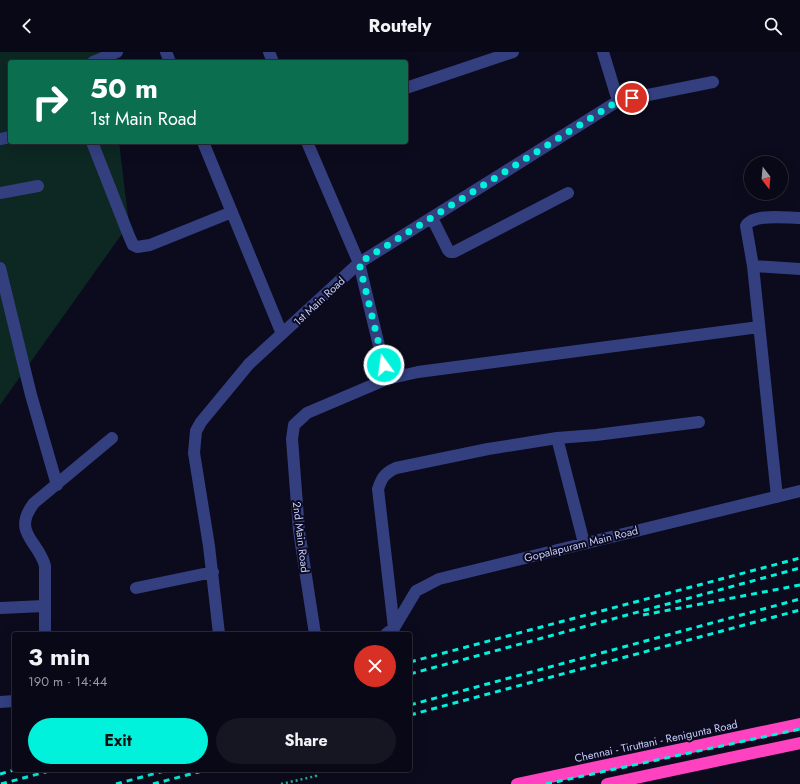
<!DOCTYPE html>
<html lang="en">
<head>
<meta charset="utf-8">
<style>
	:root { --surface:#080816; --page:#161623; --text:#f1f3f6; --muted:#989aa1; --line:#292935; --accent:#00f2dc }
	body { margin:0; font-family:Jost,sans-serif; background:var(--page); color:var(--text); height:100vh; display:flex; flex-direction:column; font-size:15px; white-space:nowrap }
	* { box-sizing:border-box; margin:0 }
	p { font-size:13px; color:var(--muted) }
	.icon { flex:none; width:22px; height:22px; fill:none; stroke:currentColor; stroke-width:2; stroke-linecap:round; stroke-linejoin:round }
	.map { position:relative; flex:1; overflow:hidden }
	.details { position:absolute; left:12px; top:580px; width:400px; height:140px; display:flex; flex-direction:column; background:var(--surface); border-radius:4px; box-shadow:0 4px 16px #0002,0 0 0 1px var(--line) }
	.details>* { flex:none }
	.guide { position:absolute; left:8px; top:8px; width:400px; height:84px; border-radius:4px; box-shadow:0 4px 16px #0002,0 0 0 1px var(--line); background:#0b6e4f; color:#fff; overflow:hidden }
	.needle { width:26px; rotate:164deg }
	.fabs { position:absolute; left:744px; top:104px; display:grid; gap:8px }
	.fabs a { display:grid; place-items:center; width:44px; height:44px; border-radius:50%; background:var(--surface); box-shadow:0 4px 16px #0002,0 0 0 1px var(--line); font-size:20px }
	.pin { position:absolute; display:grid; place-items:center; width:34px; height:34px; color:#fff; margin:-17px; border:2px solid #fff; border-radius:50%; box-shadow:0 1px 4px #0007 }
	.me { position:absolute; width:44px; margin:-22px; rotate:346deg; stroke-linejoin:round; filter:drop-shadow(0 0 3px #0008) }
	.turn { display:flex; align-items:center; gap:14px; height:84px; padding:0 16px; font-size:18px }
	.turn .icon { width:52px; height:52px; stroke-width:2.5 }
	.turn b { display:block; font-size:28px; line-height:34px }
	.round { display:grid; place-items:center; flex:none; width:42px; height:42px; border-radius:21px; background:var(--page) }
	.overview { display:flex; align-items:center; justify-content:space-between; height:68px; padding:0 16px }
	h1 { font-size:24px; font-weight:700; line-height:30px }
	.cta { display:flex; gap:8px; margin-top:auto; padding:8px 16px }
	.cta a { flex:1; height:46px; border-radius:24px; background:var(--accent); color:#111; font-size:16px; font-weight:700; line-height:46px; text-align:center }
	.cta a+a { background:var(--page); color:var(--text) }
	header { display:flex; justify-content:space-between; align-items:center; height:52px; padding:0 16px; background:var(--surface); font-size:18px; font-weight:700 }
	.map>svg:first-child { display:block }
</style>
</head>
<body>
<header><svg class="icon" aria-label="back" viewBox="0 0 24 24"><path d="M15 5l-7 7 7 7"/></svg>Routely<svg class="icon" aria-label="search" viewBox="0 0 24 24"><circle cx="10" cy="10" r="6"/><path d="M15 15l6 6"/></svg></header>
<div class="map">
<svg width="800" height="732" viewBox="0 0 800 732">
	<rect width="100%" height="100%" fill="#0b0b1d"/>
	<path fill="#0d2722" d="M0 0H108L110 10H10V90H119L129 172 0 353Z"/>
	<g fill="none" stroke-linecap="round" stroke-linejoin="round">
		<path stroke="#27b390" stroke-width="2.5" stroke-dasharray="2 3" stroke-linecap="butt" d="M281 732 316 724 314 718"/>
		<path stroke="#333f7f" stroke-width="12" d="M166 0 170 10
			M269 0 273 10
			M603 0 618 49
			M93 10 117 0
			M406 36 513 0
			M0 87 10 85
			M92 90 129 184 133 193 137 195 150 193 232 160
			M203 90 282 282
			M307 90 359 211 387 327
			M0 141 38 134
			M432 166 448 198 450 200H454L568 141
			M753 214 746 174C753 161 786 166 800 166
			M0 216 31 343 57 433
			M557 386 584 491
			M777 445 753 214 800 217
			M136 536 213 520
			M0 556 44 554
			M394 576 378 437C382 425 385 421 396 416L488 397 557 386 596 383 699 370
			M45 582V514C39 489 11 481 34 451L112 386
			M219 582 209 494 194 401 196 379 201 370 249 312 359 211 618 49 713 30
			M315 582 299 479 292 387 294 373 307 361 387 327 418 320 759 275
			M386 582 394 576 416 539 439 527 800 439
			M0 650 14 649"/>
		<path stroke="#ff42c0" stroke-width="12" d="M517 732 800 672
			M607 732 800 691"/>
		<path stroke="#00f2dc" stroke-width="3" stroke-dasharray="6 5" stroke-linecap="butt" d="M643 563 800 533
			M410 610 800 506
			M410 622 800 516
			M410 653 800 547
			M410 663 800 558
			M0 722 14 718
			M1 732 53 718
			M116 732 168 718
			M153 732 206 718
			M546 732 800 677"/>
	</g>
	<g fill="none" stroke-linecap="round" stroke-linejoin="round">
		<path stroke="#00f2dc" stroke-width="7" stroke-dasharray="0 12.6" d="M384 313 359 211 618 49 632 46"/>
	</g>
	<g text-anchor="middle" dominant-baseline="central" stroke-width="4" stroke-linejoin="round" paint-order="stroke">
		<g font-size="11" fill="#c7cbff" stroke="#0b0b1d">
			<text transform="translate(319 249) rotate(-43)">1st Main Road</text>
			<text transform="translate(301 485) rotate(83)">2nd Main Road</text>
			<text transform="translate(581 492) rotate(-14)">Gopalapuram Main Road</text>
			<text transform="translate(656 689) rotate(-12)">Chennai - Tiruttani - Renigunta Road</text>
		</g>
	</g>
</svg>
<div class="fabs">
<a><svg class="needle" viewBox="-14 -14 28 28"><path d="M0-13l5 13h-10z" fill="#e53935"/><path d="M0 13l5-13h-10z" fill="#989aa1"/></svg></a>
</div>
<div class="pin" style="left:632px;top:46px;background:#d93025"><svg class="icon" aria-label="arrive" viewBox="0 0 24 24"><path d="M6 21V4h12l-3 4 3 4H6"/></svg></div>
<svg class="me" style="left:384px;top:313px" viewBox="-20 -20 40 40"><circle r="17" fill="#00f2dc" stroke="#fff" stroke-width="3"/><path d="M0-11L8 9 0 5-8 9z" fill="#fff"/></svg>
<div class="guide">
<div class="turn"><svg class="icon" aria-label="right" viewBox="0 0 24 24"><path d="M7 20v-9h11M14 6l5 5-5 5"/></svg><div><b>50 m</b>1st Main Road</div></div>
</div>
<section class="details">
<div class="overview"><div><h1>3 min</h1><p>190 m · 14:44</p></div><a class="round" style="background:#d93025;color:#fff"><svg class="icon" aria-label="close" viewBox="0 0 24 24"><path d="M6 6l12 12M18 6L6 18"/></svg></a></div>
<div class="cta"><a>Exit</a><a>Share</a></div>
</section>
</div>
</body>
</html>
